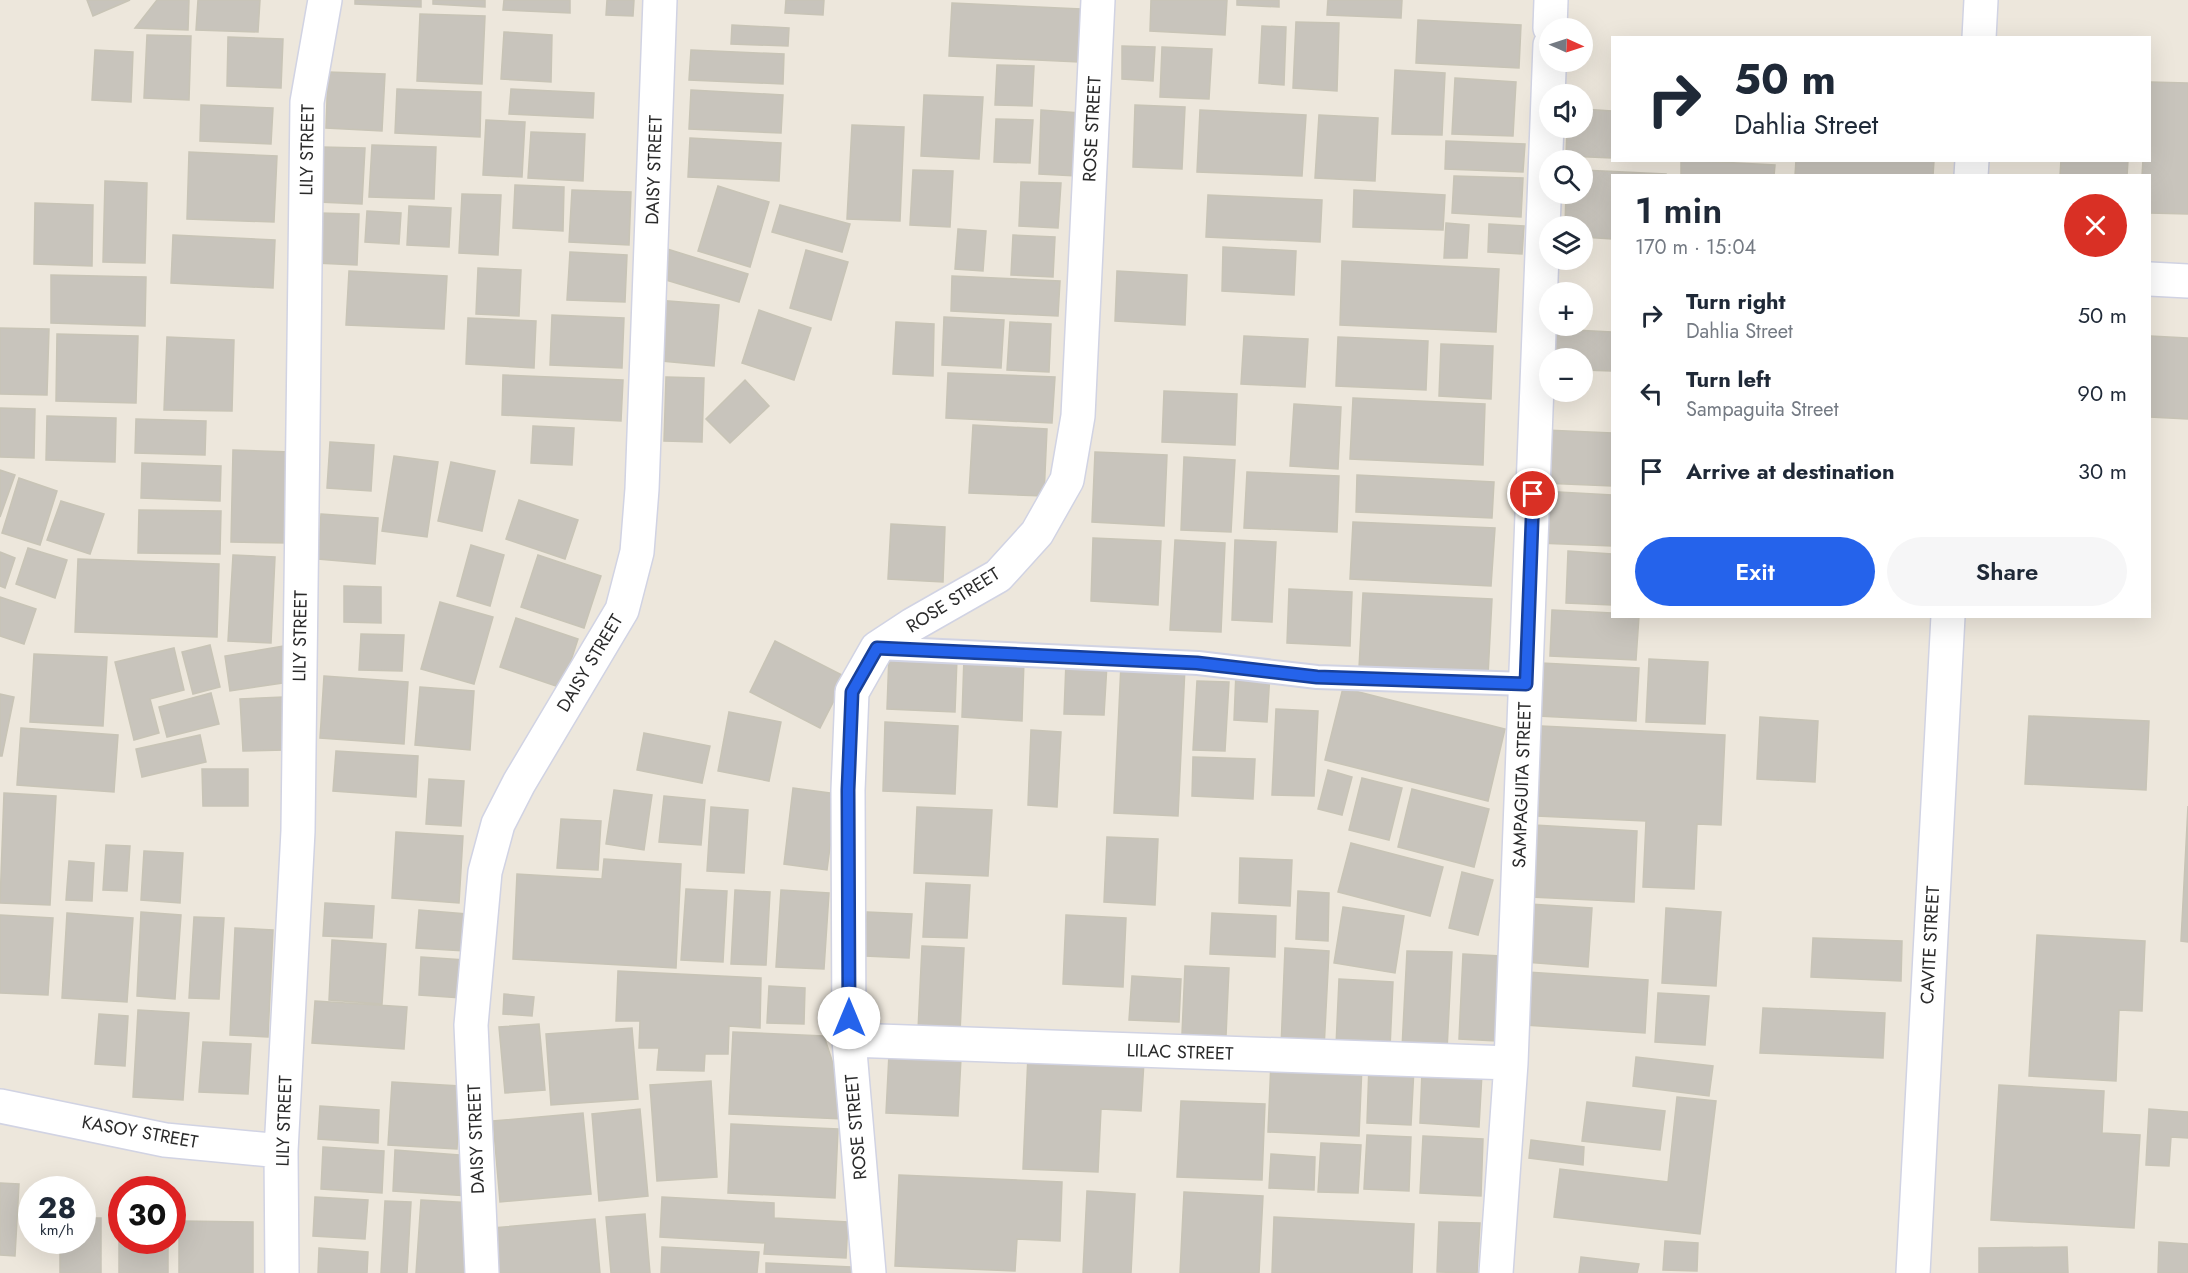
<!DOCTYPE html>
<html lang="en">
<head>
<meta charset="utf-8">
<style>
	:root { --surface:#fff; --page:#f6f6f7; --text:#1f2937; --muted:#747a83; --accent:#2563eb }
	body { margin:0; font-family:Jost,sans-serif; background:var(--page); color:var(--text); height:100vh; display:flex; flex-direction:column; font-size:22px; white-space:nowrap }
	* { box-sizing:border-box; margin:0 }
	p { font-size:20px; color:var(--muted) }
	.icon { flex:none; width:33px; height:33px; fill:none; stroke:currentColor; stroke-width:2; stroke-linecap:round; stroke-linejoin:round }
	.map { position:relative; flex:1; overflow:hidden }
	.sheet { position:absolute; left:1611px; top:174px; width:540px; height:444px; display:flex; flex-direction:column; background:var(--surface); border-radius:0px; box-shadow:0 6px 24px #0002 }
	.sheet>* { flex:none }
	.guide { position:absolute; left:1611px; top:36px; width:540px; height:126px; border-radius:0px; box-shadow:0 6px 24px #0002; background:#fff; color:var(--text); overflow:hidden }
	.needle { width:39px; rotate:93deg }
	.tools { position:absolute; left:1539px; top:18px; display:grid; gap:12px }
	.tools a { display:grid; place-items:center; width:54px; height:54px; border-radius:50%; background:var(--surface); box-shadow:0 6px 24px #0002; font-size:30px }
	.speed { position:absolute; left:18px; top:1176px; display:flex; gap:12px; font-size:30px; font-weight:700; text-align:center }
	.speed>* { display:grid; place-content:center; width:78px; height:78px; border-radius:50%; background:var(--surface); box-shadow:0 6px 24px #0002; line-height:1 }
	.speed small { font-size:15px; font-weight:400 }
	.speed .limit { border:9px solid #d22; background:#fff; color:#111 }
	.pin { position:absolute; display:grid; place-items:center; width:51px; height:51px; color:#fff; margin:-26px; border:3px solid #fff; border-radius:50%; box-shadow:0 2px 6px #0007 }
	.me { position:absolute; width:66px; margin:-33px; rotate:0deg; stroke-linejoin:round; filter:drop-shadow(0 0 4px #0008) }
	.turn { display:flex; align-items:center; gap:21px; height:126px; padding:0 24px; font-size:27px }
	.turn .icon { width:78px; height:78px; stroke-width:2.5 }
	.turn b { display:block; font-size:42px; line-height:51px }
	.round { display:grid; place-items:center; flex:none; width:63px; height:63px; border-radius:32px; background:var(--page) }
	.summary { display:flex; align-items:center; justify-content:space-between; height:102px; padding:0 24px }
	h1 { font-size:36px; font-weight:600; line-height:45px }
	.cta { display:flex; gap:12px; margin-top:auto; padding:12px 24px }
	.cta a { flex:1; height:69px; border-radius:36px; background:var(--accent); color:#fff; font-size:24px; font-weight:600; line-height:69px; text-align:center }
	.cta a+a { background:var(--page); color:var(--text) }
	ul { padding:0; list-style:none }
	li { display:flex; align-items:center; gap:18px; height:78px; padding:0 24px }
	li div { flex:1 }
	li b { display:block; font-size:22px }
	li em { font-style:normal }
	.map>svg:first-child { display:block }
</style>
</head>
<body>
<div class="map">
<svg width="2188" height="1273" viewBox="0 0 2188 1273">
	<rect width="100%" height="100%" fill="#ede7dc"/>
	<path fill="#c8c4bc" stroke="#c8c4b6" stroke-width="1.5" d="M87 0H130L93 16Z
		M157 0H189L188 30 135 28Z
		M198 0H260L258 32 196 30Z
		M355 0H421V7L355 4Z
		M433 0H485V7L433 4Z
		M504 0H570V13L503 10Z
		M607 0H634L633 16 606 15Z
		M786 0H824L823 15 785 13Z
		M1151 0H1227L1225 35 1150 31Z
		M1237 0H1279V7L1237 5Z
		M1328 0H1402L1401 18 1327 15Z
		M952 3 1081 9 1079 62 949 56Z
		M420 14 485 16 482 84 417 81Z
		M1418 20 1521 25 1519 68 1416 63Z
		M1296 22 1339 23 1337 91 1293 88Z
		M732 25 789 28 788 46 731 44Z
		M1262 26 1286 27 1284 85 1259 83Z
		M504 32 552 35 551 82 501 79Z
		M147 35 191 36 189 100 144 98Z
		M228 37 283 39 281 88 227 86Z
		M1122 46 1155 47 1153 81 1122 79Z
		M1162 47 1212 49 1209 99 1160 97Z
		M95 50 133 52 131 102 92 100Z
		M691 50 784 54 783 84 689 80Z
		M997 65 1034 66 1032 106 995 105Z
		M1395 70 1445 73 1442 135 1392 134Z
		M328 72 385 74 382 131 326 128Z
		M1455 78 1516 82 1513 136 1452 134Z
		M2150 82 2188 83V214L2150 213V176H2142L2143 160H2150Z
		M397 89 481 92 480 137 395 133Z
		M511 89 594 93 593 118 509 114Z
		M691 90 783 95 781 133 689 129Z
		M924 95 983 97 979 159 921 156Z
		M201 105 273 108 271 144 200 141Z
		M1135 105 1185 107 1182 169 1133 167Z
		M1582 109 1612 111V158L1566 156 1567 128H1582Z
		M1041 110 1080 113 1077 176 1039 174Z
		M1200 110 1306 115 1302 176 1197 172Z
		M1319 115 1378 118 1375 181 1315 178Z
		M996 119 1033 120 1030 163 994 162Z
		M486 120 525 122 522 177 483 175Z
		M852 125 904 127 900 221 847 219Z
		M531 132 585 134 583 181 528 178Z
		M690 138 781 143 779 181 688 177Z
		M1446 141 1525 144 1523 172 1445 169Z
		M372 145 436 147 434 199 369 197Z
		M321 147 365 148 362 204 319 202Z
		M189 152 277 156 274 222 187 219Z
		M1681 160 1775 165 1774 176H1681Z
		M1796 160H1934L1933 176H1795Z
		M2061 160H2128L2127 176H2060Z
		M913 170 953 171 950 227 910 225Z
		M1582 170 1666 174V176H1612V239L1582 237V226H1565L1566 194H1582Z
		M1454 176 1523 178 1521 217 1452 213Z
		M105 181 147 183 145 263 103 262Z
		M1021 182 1061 183 1058 228 1019 226Z
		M515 185 564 187 563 231 513 228Z
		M718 186 769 202 750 267 698 251Z
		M572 190 631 192 629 245 569 242Z
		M1354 190 1445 195 1443 230 1353 227Z
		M462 194 501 195 498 255 459 253Z
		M1208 195 1322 200 1320 242 1206 237Z
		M35 203 93 205 92 266 34 264Z
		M780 205 850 224 842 252 772 232Z
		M409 206 451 208 449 247 407 245Z
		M367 211 401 213 399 244 365 242Z
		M319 213 359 214 357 265 316 263Z
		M1446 223 1469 225 1467 258H1444Z
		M1489 224 1524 226 1522 254 1488 252Z
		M958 229 986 231 983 271 955 269Z
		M173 235 275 240 273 288 171 283Z
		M1013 235 1055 237 1053 277 1011 275Z
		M1223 247 1296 251 1294 295 1222 291Z
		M664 248 748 274 739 302 656 277Z
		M806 250 848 262 831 320 790 308Z
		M570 252 627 255 625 302 567 300Z
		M1342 261 1499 269 1496 332 1340 325Z
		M478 268 521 270 519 316 476 314Z
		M349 271 447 276 444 329 346 325Z
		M1117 271 1187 275 1185 325 1115 321Z
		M51 275 146 277 145 326 51 323Z
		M952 276 1060 281 1058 316 951 311Z
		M656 300 719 305 714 366 651 360Z
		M759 310 811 328 794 380 742 363Z
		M552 315 624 318 622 368 550 365Z
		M944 317 1004 320 1001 368 942 365Z
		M468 318 536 321 534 368 466 364Z
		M896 322 934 324 933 376 893 374Z
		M1010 322 1051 324 1049 372 1007 370Z
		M0 328 49 329 47 395 0 394Z
		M1554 329 1612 332V371L1582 370V358H1552Z
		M57 334 138 336 136 403 56 401Z
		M1244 336 1308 339 1305 387 1241 384Z
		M2150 336 2188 338V419L2150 417Z
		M167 337 234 340 232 411 164 410Z
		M1338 337 1428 341 1426 390 1336 386Z
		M1441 344 1493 346 1491 399 1439 396Z
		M948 373 1055 377 1052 423 946 418Z
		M503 375 623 380 621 421 502 415Z
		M666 377 704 378 702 442 664 441Z
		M745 380 769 406 730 443 706 419Z
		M1164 391 1237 394 1235 445 1162 442Z
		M1353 398 1485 404 1483 465 1350 459Z
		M1294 404 1341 407 1338 469 1290 466Z
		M0 408 35 409 34 458 0 457Z
		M47 416 116 418 115 462 46 460Z
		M136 419 206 421 205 455 135 453Z
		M973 425 1047 429 1044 496 969 493Z
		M533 426 574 428 572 465 531 463Z
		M1545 430 1612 433V486L1542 483Z
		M330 442 374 445 371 491 327 488Z
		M233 450 291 452 289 543 231 542Z
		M1095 452 1167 455 1164 526 1092 522Z
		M394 456 438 462 427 537 382 531Z
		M1184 457 1235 460 1231 532 1181 530Z
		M451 462 495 471 482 531 438 521Z
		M142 463 221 466 220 501 141 498Z
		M0 470 15 475 0 517Z
		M1247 472 1339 476 1337 532 1244 528Z
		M1357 475 1494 482 1492 518 1356 512Z
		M19 478 57 491 40 545 2 533Z
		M1540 491 1612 495V546L1538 543Z
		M519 500 578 520 565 559 506 539Z
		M61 501 104 514 90 554 47 540Z
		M139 510 221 511 220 554 138 553Z
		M321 514 378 518 375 564 318 559Z
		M1353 522 1495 528 1491 586 1350 579Z
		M891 524 945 527 943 582 888 579Z
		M1093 538 1161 541 1158 605 1091 601Z
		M1175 540 1225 543 1221 632 1170 630Z
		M1235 540 1276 542 1272 622 1232 620Z
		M471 545 504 555 490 606 457 596Z
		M28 548 67 560 55 598 16 584Z
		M1568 551 1612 554V605L1566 603Z
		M0 552 15 558 5 588 0 586Z
		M233 555 275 557 271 643 228 641Z
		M538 555 601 576 584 628 521 607Z
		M78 559 219 564 217 637 75 632Z
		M344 586 381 587V623L344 622Z
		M1289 589 1352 592 1350 646 1287 643Z
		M1363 593 1492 599 1488 675 1359 668Z
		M0 597 36 609 24 644 0 636Z
		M440 602 493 617 474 684 421 669Z
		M1552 610 1612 613V616H1639L1636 660 1550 656Z
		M516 618 578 639 562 688 500 667Z
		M361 634 404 635 402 671 359 670Z
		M775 641 846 677 820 728 750 692Z
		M210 645 220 687 193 694 182 652Z
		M283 646 289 682 230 691 225 656Z
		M174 648 184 690 150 699 159 733 134 740 115 662Z
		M34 654 107 657 103 726 30 722Z
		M889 654 957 658 955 712 887 709Z
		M964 657 1024 660 1022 721 962 717Z
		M1649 659 1708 662 1705 724 1646 722Z
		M1066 662 1107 664 1104 715 1064 714Z
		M1541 663 1639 668 1636 721 1538 716Z
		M1121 664 1185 667 1178 816 1114 813Z
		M1236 672 1270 673 1267 722 1234 720Z
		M324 676 408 682 404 744 320 738Z
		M1197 681 1229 682 1225 751 1193 750Z
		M420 687 474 691 470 750 415 745Z
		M1343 688 1505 729 1488 801 1325 760Z
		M211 693 219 724 167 737 159 707Z
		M0 694 14 697 2 756H0Z
		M283 697 285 750 243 751 240 699Z
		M1276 709 1318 711 1314 796 1272 795Z
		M729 712 781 722 769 781 718 771Z
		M2029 716 2149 721 2146 790 2025 784Z
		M1760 717 1818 721 1815 782 1757 779Z
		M885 722 958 726 955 794 883 791Z
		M1541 726 1725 735 1721 825 1697 824 1694 889 1643 887 1646 821 1537 816Z
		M21 728 118 735 114 792 17 785Z
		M1031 730 1061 732 1057 807 1028 805Z
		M644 733 710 746 702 783 637 770Z
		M200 735 206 762 142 777 136 749Z
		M336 751 418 756 416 797 333 791Z
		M1193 757 1255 759 1253 799 1192 796Z
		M202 769H248V806H203Z
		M1328 770 1352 777 1342 815 1318 809Z
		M1362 778 1402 788 1389 840 1349 830Z
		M429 779 464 781 461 826 426 824Z
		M793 788 837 794 827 870 784 864Z
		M1412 789 1489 809 1474 867 1398 847Z
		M614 790 652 795 644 850 606 844Z
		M4 793 56 796 50 905 0 903Z
		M664 796 705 800 701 845 659 842Z
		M2188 806V942L2181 941Z
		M711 807 748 810 744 873 707 871Z
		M917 807 992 810 988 876 914 873Z
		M561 819 601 821 598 870 557 868Z
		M1534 825 1637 831 1634 902 1531 897Z
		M396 832 463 836 459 903 392 898Z
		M1107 837 1158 839 1155 905 1104 902Z
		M1351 843 1443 867 1430 916 1338 892Z
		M106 845 130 846 127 891 103 890Z
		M144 851 183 853 180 903 141 900Z
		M1240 858 1292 860 1290 906 1239 903Z
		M604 859 681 864 676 968 513 959 517 874 602 879Z
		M69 861 94 863 92 901 66 900Z
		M1462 872 1493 880 1478 935 1449 928Z
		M926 883 970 885 967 938 923 937Z
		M686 889 727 891 723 962 681 960Z
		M735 890 770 892 766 965 731 964Z
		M781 890 829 893 824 969 776 967Z
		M1298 891 1329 893 1328 941 1296 939Z
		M325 903 374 906 372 938 323 936Z
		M1529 904 1592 908 1588 967 1525 962Z
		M1343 907 1404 916 1395 973 1334 963Z
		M1666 908 1721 912 1716 986 1662 983Z
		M419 910 467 914 465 951 416 948Z
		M141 912 181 915 175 999 137 996Z
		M867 912 912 914 909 958 865 956Z
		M67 913 133 918 127 1002 62 998Z
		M1212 913 1276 916 1275 957 1210 954Z
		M0 915 53 918 48 995 0 993Z
		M1066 915 1126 918 1123 987 1063 984Z
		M194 917 224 918 219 999 189 998Z
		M235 928 273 930 268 1037 230 1035Z
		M2037 935 2145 941 2142 1011 2119 1010 2116 1081 2029 1076Z
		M1813 938 1902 941 1901 981 1811 977Z
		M332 940 386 944 382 1004 329 1000Z
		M922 946 964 948 960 1032 918 1030Z
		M1285 948 1329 951 1324 1049 1281 1047Z
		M1407 951 1452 952 1447 1050 1402 1048Z
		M1463 954 1501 956 1497 1041 1459 1039Z
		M421 957 465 960 462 998 419 995Z
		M1185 966 1229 968 1226 1036 1182 1034Z
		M618 971 761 978 760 1028 729 1026 728 1054H705L704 1071 657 1070 659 1048H639L640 1021H616Z
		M1527 972 1648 980 1645 1033 1525 1025Z
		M1132 976 1181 979 1179 1022 1129 1020Z
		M1339 979 1393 982 1390 1048 1336 1046Z
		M769 986 805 988 804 1024 767 1023Z
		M1658 993 1709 996 1705 1045 1655 1042Z
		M504 994 534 997 532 1016 503 1014Z
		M315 1001 407 1007 404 1049 312 1043Z
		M1763 1008 1885 1013 1883 1058 1760 1053Z
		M138 1010 189 1013 183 1100 133 1097Z
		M99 1014 128 1016 125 1066 95 1064Z
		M539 1024 545 1090 505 1093 499 1027Z
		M632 1028 638 1099 551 1105 546 1034Z
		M733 1032 824 1036 845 1100 844 1119 729 1114Z
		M203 1042 251 1044 248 1094 199 1092Z
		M889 1054 961 1058 958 1116 886 1113Z
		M1028 1055 1144 1061 1141 1111 1101 1109 1098 1172 1023 1169Z
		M1636 1057 1713 1066 1709 1096 1633 1086Z
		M1271 1061 1362 1065 1359 1136 1268 1132Z
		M1369 1065 1414 1068 1411 1125 1367 1123Z
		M1422 1071 1482 1073 1479 1127 1420 1123Z
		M711 1081 717 1177 657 1181 650 1085Z
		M392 1082 460 1086 457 1149 388 1145Z
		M1999 1085 2104 1091 2102 1133 2140 1135 2134 1228 1991 1220Z
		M1677 1097 1716 1101 1700 1234 1554 1217 1560 1169 1668 1182Z
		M1181 1101 1265 1104 1262 1180 1177 1177Z
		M1587 1102 1665 1111 1660 1150 1582 1141Z
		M320 1106 379 1110 378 1143 318 1139Z
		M640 1109 648 1196 599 1201 592 1114Z
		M2149 1109 2188 1112V1138L2171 1137 2169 1166 2146 1165Z
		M583 1113 591 1194 500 1202 493 1121Z
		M731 1124 838 1129 835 1198 728 1193Z
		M1367 1135 1411 1137 1409 1191 1364 1189Z
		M1423 1136 1483 1139 1481 1196 1420 1193Z
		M1531 1140 1584 1147 1583 1165 1529 1158Z
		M1321 1143 1361 1145 1358 1193 1318 1192Z
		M323 1147 384 1151 382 1193 321 1189Z
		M395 1150 472 1156 469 1196 393 1191Z
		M1271 1154 1315 1157 1314 1190 1269 1188Z
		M899 1175 1062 1182 1060 1241 1017 1239 1015 1271 895 1266Z
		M0 1183 19 1184 15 1256 0 1255Z
		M1087 1191 1135 1194 1131 1273H1083Z
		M1184 1192 1263 1196 1259 1273H1180Z
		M315 1197 368 1200 365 1239 313 1236Z
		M662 1197 774 1203V1218L848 1222 846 1258 764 1254 765 1243 660 1237Z
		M421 1200 474 1203 469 1273H416Z
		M385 1201 411 1202 407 1273H381Z
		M645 1214 650 1273H611L606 1217Z
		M1274 1217 1414 1224 1412 1273H1272Z
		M82 1218H101V1273H60V1240H82Z
		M595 1219 600 1273H496L492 1228Z
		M179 1221 253 1222V1273H179Z
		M1439 1222 1480 1223 1477 1273 1437 1272Z
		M119 1231H122V1240H168V1273H119Z
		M1665 1241 1698 1243 1697 1271 1663 1270Z
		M2159 1242 2188 1244V1273H2158Z
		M662 1247 759 1252 757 1273H661Z
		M2067 1247 2068 1273H1979V1248Z
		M319 1248 368 1252 367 1273H318Z
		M1581 1257 1639 1264 1637 1273H1579Z
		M766 1263 851 1267V1273H766Z"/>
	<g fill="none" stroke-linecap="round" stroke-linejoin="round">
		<g stroke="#d1d3e3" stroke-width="26">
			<path id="service" d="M877 648 1198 663 1317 677 1526 684"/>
		</g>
		<g stroke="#d1d3e3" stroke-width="36">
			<path id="minor" d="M1550 28 1551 0
				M1979 38 1981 0
				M1971 176 1972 160
				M2150 279 2188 281
				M849 1040 1511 1063
				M0 1106 165 1140 281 1151
				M282 1273 281 1151 298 831 307 102 325 0
				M482 1273 471 1025 485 872 498 824 519 783 622 610 637 552 642 489 660 0
				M869 1273 849 1040 848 790 852 692 877 648 912 625 998 576 1037 533 1067 480 1078 416 1098 0
				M1496 1273 1511 1063 1550 45
				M1913 1273 1948 616"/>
		</g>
		<use href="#service" stroke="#fff" stroke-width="22"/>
		<use href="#minor" stroke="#fff" stroke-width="33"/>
	</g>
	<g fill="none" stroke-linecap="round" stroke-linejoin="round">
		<g stroke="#184099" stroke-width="15">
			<path id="route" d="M849 1018 848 790 852 692 877 648 1197 663 1317 677 1526 684 1533 494"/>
		</g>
		<use href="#route" stroke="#2563eb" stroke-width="10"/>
	</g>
	<g text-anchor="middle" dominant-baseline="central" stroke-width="4.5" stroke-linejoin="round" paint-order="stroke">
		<g font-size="18" fill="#2a2a2a" stroke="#fff">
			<text transform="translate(1092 129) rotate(-87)">ROSE STREET</text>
			<text transform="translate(307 150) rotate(-89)">LILY STREET</text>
			<text transform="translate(654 170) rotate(-88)">DAISY STREET</text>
			<text transform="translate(953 600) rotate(-32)">ROSE STREET</text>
			<text transform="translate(300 636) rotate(-89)">LILY STREET</text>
			<text transform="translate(590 663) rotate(-59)">DAISY STREET</text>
			<text transform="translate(1522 785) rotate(-88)">SAMPAGUITA STREET</text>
			<text transform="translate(1930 945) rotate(-87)">CAVITE STREET</text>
			<text transform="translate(1180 1052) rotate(2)">LILAC STREET</text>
			<text transform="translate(284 1121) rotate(-88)">LILY STREET</text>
			<text transform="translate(856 1127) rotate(-95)">ROSE STREET</text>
			<text transform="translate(140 1132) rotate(10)">KASOY STREET</text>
			<text transform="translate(476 1139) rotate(-92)">DAISY STREET</text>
		</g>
	</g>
</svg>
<div class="tools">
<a><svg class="needle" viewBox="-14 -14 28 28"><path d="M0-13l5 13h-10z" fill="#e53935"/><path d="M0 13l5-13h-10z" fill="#747a83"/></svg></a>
<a><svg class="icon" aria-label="sound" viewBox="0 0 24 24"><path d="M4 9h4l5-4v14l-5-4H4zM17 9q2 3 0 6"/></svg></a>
<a><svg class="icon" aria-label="search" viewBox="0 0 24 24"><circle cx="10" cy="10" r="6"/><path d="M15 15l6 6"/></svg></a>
<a><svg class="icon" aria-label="layers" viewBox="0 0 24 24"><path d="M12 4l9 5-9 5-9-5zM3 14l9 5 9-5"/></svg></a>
<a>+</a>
<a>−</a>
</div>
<div class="speed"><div>28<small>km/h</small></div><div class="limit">30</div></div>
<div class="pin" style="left:1533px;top:494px;background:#d93025"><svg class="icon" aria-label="arrive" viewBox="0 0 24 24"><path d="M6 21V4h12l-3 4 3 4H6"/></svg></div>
<svg class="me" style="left:849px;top:1018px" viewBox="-20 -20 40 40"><circle r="19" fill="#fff"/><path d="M0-13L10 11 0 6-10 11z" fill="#2563eb"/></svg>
<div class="guide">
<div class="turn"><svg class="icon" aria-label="right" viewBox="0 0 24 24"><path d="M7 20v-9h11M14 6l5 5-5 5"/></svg><div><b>50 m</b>Dahlia Street</div></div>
</div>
<section class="sheet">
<div class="summary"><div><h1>1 min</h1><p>170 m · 15:04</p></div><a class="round" style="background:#d93025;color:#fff"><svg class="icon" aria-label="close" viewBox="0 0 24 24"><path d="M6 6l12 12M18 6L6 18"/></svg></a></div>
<ul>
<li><svg class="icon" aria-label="right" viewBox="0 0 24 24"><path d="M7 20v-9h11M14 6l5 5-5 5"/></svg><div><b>Turn right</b><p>Dahlia Street</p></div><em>50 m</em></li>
<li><svg class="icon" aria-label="left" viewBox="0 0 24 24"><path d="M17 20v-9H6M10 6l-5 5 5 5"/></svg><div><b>Turn left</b><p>Sampaguita Street</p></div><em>90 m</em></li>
<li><svg class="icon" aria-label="arrive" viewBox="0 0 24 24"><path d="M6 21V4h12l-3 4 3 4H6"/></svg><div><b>Arrive at destination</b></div><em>30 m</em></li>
</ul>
<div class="cta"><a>Exit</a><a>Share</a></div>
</section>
</div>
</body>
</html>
